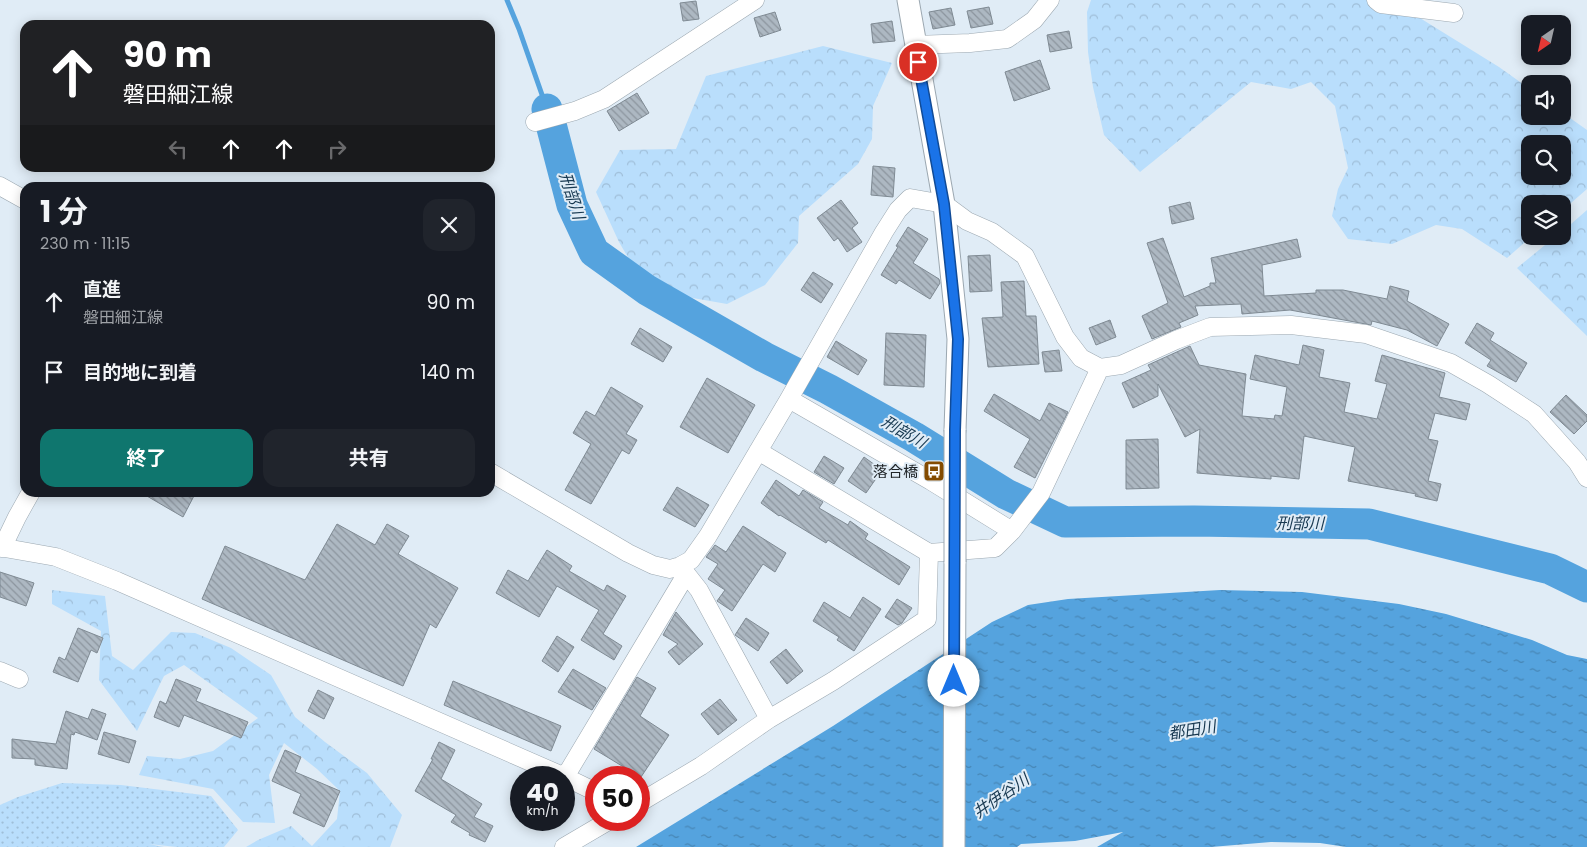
<!DOCTYPE html>
<html lang="ja">
<head>
<meta charset="utf-8">
<style>
	:root { --surface:#171b24; --page:#20242c; --text:#f1f3f6; --muted:#9ea1a6; --accent:#0f766e }
	body { margin:0; font-family:Poppins,"Noto Sans JP",sans-serif; background:var(--page); color:var(--text); height:100vh; display:flex; flex-direction:column; font-size:19px; white-space:nowrap }
	* { box-sizing:border-box; margin:0 }
	p { font-size:16px; color:var(--muted) }
	.icon { flex:none; width:28px; height:28px; fill:none; stroke:currentColor; stroke-width:2; stroke-linecap:round; stroke-linejoin:round }
	.map { position:relative; flex:1; overflow:hidden }
	.side { position:absolute; left:20px; top:182px; width:475px; height:315px; display:flex; flex-direction:column; background:var(--surface); border-radius:15px; box-shadow:0 2px 12px #0003 }
	.side>* { flex:none }
	.banner { position:absolute; left:20px; top:20px; width:475px; height:152px; border-radius:15px; box-shadow:0 2px 12px #0003; background:#202124; color:#fff; overflow:hidden }
	.needle { width:32px; rotate:214deg }
	.buttons { position:absolute; left:1521px; top:15px; display:grid; gap:10px }
	.buttons a { display:grid; place-items:center; width:50px; height:50px; border-radius:10px; background:var(--surface); box-shadow:0 2px 12px #0003; font-size:25px }
	.speed { position:absolute; left:510px; top:766px; display:flex; gap:10px; font-size:25px; font-weight:700; text-align:center }
	.speed>* { display:grid; place-content:center; width:65px; height:65px; border-radius:50%; background:var(--surface); box-shadow:0 2px 12px #0003; line-height:1 }
	.speed small { font-size:12px; font-weight:400 }
	.speed .limit { border:8px solid #d22; background:#fff; color:#111 }
	.pin { position:absolute; display:grid; place-items:center; width:42px; height:42px; color:#fff; margin:-21px; border:2px solid #fff; border-radius:50%; box-shadow:0 1px 5px #0007 }
	.me { position:absolute; width:55px; margin:-28px; rotate:0deg; stroke-linejoin:round; filter:drop-shadow(0 0 4px #0008) }
	.turn { display:flex; align-items:center; gap:18px; height:105px; padding:0 20px; font-size:22px }
	.turn .icon { width:65px; height:65px; stroke-width:2.5 }
	.turn b { display:block; font-size:35px; line-height:42px }
	.lanes { display:flex; align-items:center; height:48px; padding:0 20px; background:#0003; justify-content:center; gap:25px; direction:ltr }
	.lanes .off { opacity:.35 }
	.round { display:grid; place-items:center; flex:none; width:52px; height:52px; border-radius:15px; background:var(--page) }
	.summary { display:flex; align-items:center; justify-content:space-between; height:85px; padding:0 20px }
	h1 { font-size:30px; font-weight:700; line-height:38px }
	.action { display:flex; gap:10px; margin-top:auto; padding:10px 20px }
	.action a { flex:1; height:58px; border-radius:15px; background:var(--accent); color:#fff; font-size:20px; font-weight:700; line-height:58px; text-align:center }
	.action a+a { background:var(--page); color:var(--text) }
	ul { padding:0; list-style:none }
	li { display:flex; align-items:center; gap:15px; height:70px; padding:0 20px }
	li div { flex:1 }
	li b { display:block; font-size:19px }
	li em { font-style:normal }
	.map>svg:first-child { display:block }
</style>
</head>
<body>
<div class="map">
<svg width="1587" height="847" viewBox="0 0 1587 847">
	<defs>
		<pattern id="grass-dots" width="8" height="8" patternUnits="userSpaceOnUse" patternTransform="scale(1.25)"><rect width="8" height="8" fill="#b9defc"/><path d="M2 2h.1M6 6h.1" fill="none" stroke="#9fbed8" stroke-width="1.8" stroke-linecap="round"/></pattern>
		<pattern id="forest-crowns" width="20" height="18" patternUnits="userSpaceOnUse" patternTransform="scale(1.25)"><rect width="20" height="18" fill="#b9defc"/><path d="M2 6a3 3 0 1 1 6 0M12 15a3 3 0 1 1 6 0" fill="none" stroke="#9fbed8"/></pattern>
		<pattern id="water-ripples" width="26" height="14" patternUnits="userSpaceOnUse" patternTransform="scale(1.25)"><rect width="26" height="14" fill="#55a3de"/><path d="M2 4q2-2 4 0t4 0M15 11q2-2 4 0t4 0" fill="none" stroke="#4685b4"/></pattern>
		<pattern id="building-back-hatch" width="6" height="6" patternUnits="userSpaceOnUse" patternTransform="scale(1.25)"><rect width="6" height="6" fill="#adb8c2"/><path d="M-1 5l2 2M0 0l6 6M5-1l2 2" fill="none" stroke="#8c959e"/></pattern>
	</defs>
	<rect width="100%" height="100%" fill="#e0ecf6"/>
	<path fill="url(#grass-dots)" d="M62 783 121 785 211 796 238 830 224 847H177L149 844 164 847H0V805L18 797Z"/>
	<path fill="url(#forest-crowns)" fill-rule="evenodd" d="M1091 0H1398L1407 10 1499 67 1530 89V116H1562L1563 113 1587 130V189L1563 210 1562 204H1530V236H1532L1507 258 1462 229 1436 225 1392 244 1348 239 1332 216 1338 189 1348 168 1335 106 1311 82 1291 89 1251 82 1140 172 1104 135 1093 87 1088 52 1087 12ZM1530 144H1562V176H1530Z
		M823 46 892 63 873 106 872 139 858 164 799 216 798 243 765 285 727 304 647 290 619 242 596 192 620 150 676 149 706 76Z
		M1587 210V336L1517 268 1556 236H1562L1563 231Z
		M52 590 105 596 112 656 133 670 171 632 195 633 231 648 271 675 295 717 325 742 367 773 402 815 390 847H246L258 840 291 826 312 846 337 819 340 791 317 769 284 743 269 775 275 823 243 822 213 789 139 775 147 756 180 759 213 751 258 718 184 665 164 676 137 731 99 680 101 631 52 604Z"/>
	<path fill="url(#water-ripples)" d="M1220 590 1302 592 1399 604 1446 614 1532 640 1567 655 1587 659V847H1346L1320 843 1271 842 1211 847H1097L1123 832 1075 841 1021 844 1017 847H636L833 726 992 622 1028 605 1068 599Z"/>
	<g fill="none" stroke-linecap="round" stroke-linejoin="round">
		<path stroke="#55a3de" stroke-width="5" d="M507 0 519 29 547 109"/>
		<path stroke="#55a3de" stroke-width="31" d="M547 109 572 205 594 252 647 290 764 357 828 389 914 437 1006 494 1065 522 1194 521 1369 524 1550 569 1587 587"/>
	</g>
	<path fill="url(#building-back-hatch)" stroke="#7f8a93" d="M696 1 699 19 683 21 680 3Z
		M989 7 993 24 971 28 967 11Z
		M951 8 955 25 933 29 929 12Z
		M775 12 781 30 760 37 754 18Z
		M892 21 895 41 873 43 871 24Z
		M1069 31 1072 48 1050 52 1047 35Z
		M1040 60 1050 89 1014 101 1005 72Z
		M637 93 649 113 619 131 607 111Z
		M873 166 895 168 893 197 871 195Z
		M841 200 858 223 852 228 862 242 847 252 838 238 834 241 817 218Z
		M1190 202 1194 219 1172 224 1169 207Z
		M908 227 928 239 913 263 939 279 940 283 930 299 899 280 896 284 881 275 898 247 896 246Z
		M1163 238 1184 297 1210 286V283H1216L1211 258 1297 239 1301 257 1262 265 1264 296 1316 293V290H1343L1387 299 1390 286 1409 291 1407 301 1449 324 1437 346 1407 330 1372 321 1371 325 1290 310 1242 314 1241 304 1195 306 1198 315 1179 323 1181 327 1152 339 1142 316 1168 303 1147 243Z
		M990 255 992 291 970 292 968 256Z
		M813 272 833 284 821 303 801 290Z
		M1024 281 1026 316H1036L1039 364 988 367 982 318 1003 317 1001 282Z
		M1110 320 1116 337 1096 345 1089 328Z
		M1477 323 1494 333 1490 340 1527 363 1516 382 1487 366 1491 360 1465 343Z
		M640 328 672 347 663 362 631 344Z
		M886 333 926 335 924 387 884 385Z
		M836 341 867 360 858 375 827 357Z
		M1303 345 1324 350 1319 377 1350 383 1344 412 1377 419 1387 384 1375 381 1382 355 1445 373 1439 397 1470 404 1466 420 1435 413 1428 439 1438 441 1428 481 1441 484 1437 501 1415 496 1416 494 1348 481 1355 447 1304 436 1299 479 1271 476V479L1197 473 1200 429 1185 437 1158 384V396L1133 408 1122 383 1151 370 1148 365 1190 346 1199 365 1246 374 1242 416 1274 419 1275 415 1282 416 1287 387 1250 379 1255 355 1299 365Z
		M1059 350 1062 371 1045 372 1042 352Z
		M707 378 755 405 728 453 680 427Z
		M611 387 643 406 626 434 637 440 629 454 622 450 591 504 565 490 591 444 573 433 586 411 595 416Z
		M994 394 1040 421 1049 403 1068 412 1035 478 1014 467 1030 439 984 411Z
		M1566 395 1587 415V421L1574 434 1550 412Z
		M1158 439 1159 488 1126 489V440Z
		M824 456 844 468 834 484 814 472Z
		M864 457 882 470 866 493 848 481Z
		M776 480 799 496 803 490 823 502 819 508 848 525 850 521 868 534 865 539 910 567 899 585 828 540 826 543 780 515 779 516 761 503Z
		M677 487 709 505 695 527 663 510Z
		M140 492H196L183 517Z
		M337 524 375 545 387 524 409 536 398 554 458 588 436 628 430 624 403 686 202 599 225 546 305 580Z
		M743 526 786 553 775 572 763 564 732 611 717 601 725 590 708 579 718 564 706 557 715 545 726 552Z
		M547 550 572 566 569 571 604 591 607 585 626 596 603 634 622 646 614 660 581 640 599 610 557 586 539 617 496 593 508 570 528 581Z
		M0 572 34 583 26 606 0 597Z
		M863 597 881 609 854 651 837 640 839 637 813 621 824 602 850 618Z
		M897 599 912 608 902 623 898 625 885 617Z
		M676 612 703 644 679 665 668 652 678 644 663 635Z
		M746 618 769 633 758 651 735 635Z
		M78 628 103 638 97 653 91 650 78 682 53 672 59 657 65 660Z
		M557 636 574 647 558 672 542 661Z
		M786 649 803 671 787 684 770 662Z
		M573 669 606 688 592 710 558 692Z
		M637 677 656 688 640 716 669 735 639 780V778H635L626 771 627 769 594 749Z
		M176 679 201 689 196 701 248 722 241 738 184 715 179 727 154 717 160 701 166 704Z
		M453 681 561 726 551 751 444 705Z
		M318 690 334 698 324 719 308 711Z
		M720 699 737 720 718 735 701 714Z
		M92 709 106 714 97 740 75 732 74 735 71 734 67 769 35 765V759L12 758V739L56 744 66 711 88 719Z
		M104 732 136 741 129 763 98 754Z
		M439 742 455 750 441 779 482 804 474 817 493 826 485 842 469 835 470 833 451 822 456 815 415 791 433 759H431Z
		M285 750 301 757 295 772 340 791 324 827 293 813 301 794 272 781Z"/>
	<g fill="none" stroke-linecap="round" stroke-linejoin="round">
		<g stroke="#9ca8b1" stroke-width="19">
			<path id="minor" d="M1376 0 1381 4 1454 13
				M915 45 970 43 1007 39 1034 20 1050 0
				M535 122 575 111 604 99 755 0
				M0 186 25 200
				M789 399 931 481 1012 531
				M758 451 929 553
				M490 472 628 553 653 565 670 569 680 566 691 560 708 536 789 399 884 232 898 210 910 198 944 204 967 221 992 232 1025 256 1065 337 1081 358 1100 368 1121 365 1176 340 1210 327 1291 325 1366 334 1451 363 1488 384 1534 414 1577 462 1587 478
				M0 547 56 557 117 581 565 777 684 578 680 566
				M2 548 17 517 31 492
				M681 567 699 590 769 719
				M0 671 19 679
				M565 777 596 792
				M639 803 701 766 769 719 833 681 927 619 929 553 995 548 1012 531 1041 493 1100 368
				M564 847 610 820"/>
		</g>
		<g stroke="#9ca8b1" stroke-width="23">
			<path id="major" d="M908 0 944 204 958 339 955 430
				M954 847 955 562"/>
		</g>
		<use href="#minor" stroke="#fff" stroke-width="18"/>
		<use href="#major" stroke="#fff" stroke-width="21"/>
		<g stroke="#9ca8b1" stroke-width="23" stroke-linecap="butt">
			<path id="major-bridge" d="M955 562V430"/>
		</g>
		<use href="#major-bridge" stroke="#fff" stroke-width="21"/>
	</g>
	<g fill="none" stroke-linecap="round" stroke-linejoin="round">
		<g stroke="#114b97" stroke-width="12">
			<path id="route" d="M918 62 944 204 958 339 955 430 954 681"/>
		</g>
		<use href="#route" stroke="#1a73e8" stroke-width="9"/>
	</g>
	<defs>
		<g id="bus-square" transform="scale(1.125)"><rect x="-9" y="-9" width="18" height="18" rx="4" fill="#844b00" stroke="#e0ecf6"/><path d="M-5-6H5V4H4V6H2V4H-2V6H-4V4H-5ZM-3.5-4V0h7V-4ZM-3.5 1.2v1.5H-2V1.2ZM2 1.2v1.5H3.5V1.2Z" fill="#fff"/></g>
	</defs>
	<g fill-rule="evenodd">
		<use href="#bus-square" x="934" y="471"/>
	</g>
	<g text-anchor="middle" dominant-baseline="central" stroke-width="4" stroke-linejoin="round" paint-order="stroke">
		<g font-size="15" fill="#202528" stroke="#e0ecf6" text-anchor="end">
			<text x="918" y="471">落合橋</text>
		</g>
		<g font-size="16" font-style="italic" fill="#173850" stroke="#e0ecf6">
			<text transform="translate(572 196) rotate(72)">刑部川</text>
			<text transform="translate(904 432) rotate(30)">刑部川</text>
			<text x="1300" y="523">刑部川</text>
			<text transform="translate(1192 730) rotate(-9)">都田川</text>
			<text transform="translate(1001 796) rotate(-35)">井伊谷川</text>
		</g>
	</g>
</svg>
<div class="buttons">
<a><svg class="needle" viewBox="-14 -14 28 28"><path d="M0-13l5 13h-10z" fill="#e53935"/><path d="M0 13l5-13h-10z" fill="#9ea1a6"/></svg></a>
<a><svg class="icon" aria-label="sound" viewBox="0 0 24 24"><path d="M4 9h4l5-4v14l-5-4H4zM17 9q2 3 0 6"/></svg></a>
<a><svg class="icon" aria-label="search" viewBox="0 0 24 24"><circle cx="10" cy="10" r="6"/><path d="M15 15l6 6"/></svg></a>
<a><svg class="icon" aria-label="layers" viewBox="0 0 24 24"><path d="M12 4l9 5-9 5-9-5zM3 14l9 5 9-5"/></svg></a>
</div>
<div class="speed"><div>40<small>km/h</small></div><div class="limit">50</div></div>
<div class="pin" style="left:918px;top:62px;background:#d93025"><svg class="icon" aria-label="arrive" viewBox="0 0 24 24"><path d="M6 21V4h12l-3 4 3 4H6"/></svg></div>
<svg class="me" style="left:954px;top:681px" viewBox="-20 -20 40 40"><circle r="19" fill="#fff"/><path d="M0-13L10 11 0 6-10 11z" fill="#1a73e8"/></svg>
<div class="banner">
<div class="turn"><svg class="icon" aria-label="ahead" viewBox="0 0 24 24"><path d="M12 20V5M6 11l6-6 6 6"/></svg><div><b>90 m</b>磐田細江線</div></div>
<div class="lanes"><svg class="icon off" aria-label="left" viewBox="0 0 24 24"><path d="M17 20v-9H6M10 6l-5 5 5 5"/></svg><svg class="icon" aria-label="ahead" viewBox="0 0 24 24"><path d="M12 20V5M6 11l6-6 6 6"/></svg><svg class="icon" aria-label="ahead" viewBox="0 0 24 24"><path d="M12 20V5M6 11l6-6 6 6"/></svg><svg class="icon off" aria-label="right" viewBox="0 0 24 24"><path d="M7 20v-9h11M14 6l5 5-5 5"/></svg></div>
</div>
<section class="side">
<div class="summary"><div><h1>1 分</h1><p>230 m · 11:15</p></div><a class="round"><svg class="icon" aria-label="close" viewBox="0 0 24 24"><path d="M6 6l12 12M18 6L6 18"/></svg></a></div>
<ul>
<li><svg class="icon" aria-label="ahead" viewBox="0 0 24 24"><path d="M12 20V5M6 11l6-6 6 6"/></svg><div><b>直進</b><p>磐田細江線</p></div><em>90 m</em></li>
<li><svg class="icon" aria-label="arrive" viewBox="0 0 24 24"><path d="M6 21V4h12l-3 4 3 4H6"/></svg><div><b>目的地に到着</b></div><em>140 m</em></li>
</ul>
<div class="action"><a>終了</a><a>共有</a></div>
</section>
</div>
</body>
</html>
